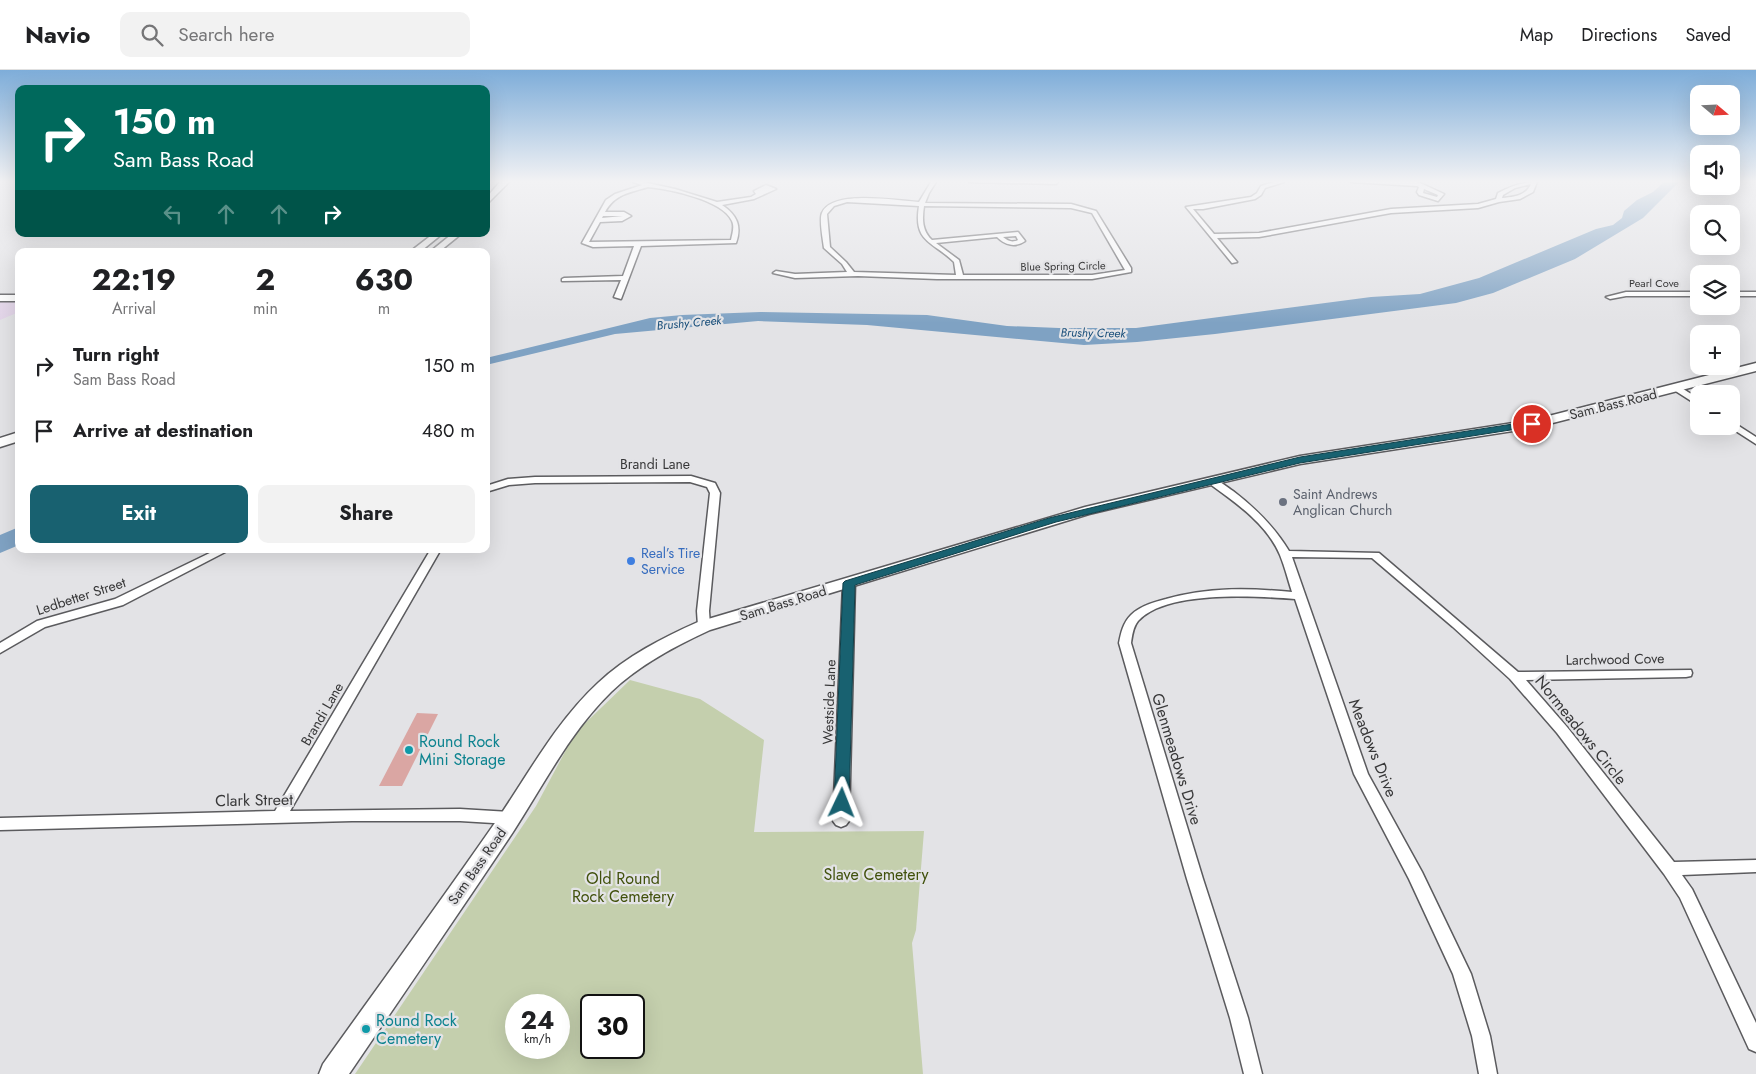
<!DOCTYPE html>
<html lang="en">
<head>
<meta charset="utf-8">
<style>
	:root { --surface:#fff; --page:#f2f2f2; --text:#202124; --muted:#757577; --line:#e0e0e0; --accent:#186170 }
	body { margin:0; font-family:Jost,sans-serif; background:var(--page); color:var(--text); height:100vh; display:flex; flex-direction:column; font-size:19px; white-space:nowrap }
	* { box-sizing:border-box; margin:0 }
	p { font-size:16px; color:var(--muted) }
	.icon { flex:none; width:28px; height:28px; fill:none; stroke:currentColor; stroke-width:2; stroke-linecap:round; stroke-linejoin:round }
	.map { position:relative; flex:1; overflow:hidden }
	.side { position:absolute; left:15px; top:178px; width:475px; height:305px; display:flex; flex-direction:column; background:var(--surface); border-radius:10px; box-shadow:0 5px 20px #0002 }
	.side>* { flex:none }
	.top-card { position:absolute; left:15px; top:15px; width:475px; height:152px; border-radius:10px; box-shadow:0 5px 20px #0002; background:#00695c; color:#fff; overflow:hidden }
	.needle { width:32px; rotate:109deg }
	.controls { position:absolute; left:1690px; top:15px; display:grid; gap:10px }
	.controls a { display:grid; place-items:center; width:50px; height:50px; border-radius:10px; background:var(--surface); box-shadow:0 5px 20px #0002; font-size:25px }
	.speed { position:absolute; left:505px; top:924px; display:flex; gap:10px; font-size:25px; font-weight:700; text-align:center }
	.speed>* { display:grid; place-content:center; width:65px; height:65px; border-radius:50%; background:var(--surface); box-shadow:0 5px 20px #0002; line-height:1 }
	.speed small { font-size:12px; font-weight:400 }
	.speed .limit { border:2px solid #111; border-radius:8px; background:#fff; color:#111 }
	.pin { position:absolute; display:grid; place-items:center; width:42px; height:42px; color:#fff; margin:-21px; border:2px solid #fff; border-radius:50%; box-shadow:0 1px 5px #0007 }
	.me { position:absolute; width:55px; margin:-28px; rotate:2deg; stroke-linejoin:round; filter:drop-shadow(0 0 4px #0008) }
	.turn { display:flex; align-items:center; gap:18px; height:105px; padding:0 15px; font-size:22px }
	.turn .icon { width:65px; height:65px; stroke-width:2.5 }
	.turn b { display:block; font-size:35px; line-height:42px }
	.lanes { display:flex; align-items:center; height:48px; padding:0 15px; background:#0003; justify-content:center; gap:25px; direction:ltr }
	.lanes .off { opacity:.35 }
	.eta { display:flex; justify-content:space-evenly; align-items:center; height:85px; text-align:center }
	.eta b { font-size:30px; font-weight:700; line-height:35px }
	.action { display:flex; gap:10px; margin-top:auto; padding:10px 15px }
	.action a { flex:1; height:58px; border-radius:10px; background:var(--accent); color:#fff; font-size:20px; font-weight:700; line-height:58px; text-align:center }
	.action a+a { background:var(--page); color:var(--text) }
	ul { padding:0; list-style:none }
	li { display:flex; align-items:center; gap:15px; height:65px; padding:0 15px }
	li div { flex:1 }
	li b { display:block; font-size:19px }
	li em { font-style:normal }
	header { display:flex; align-items:center; gap:30px; box-sizing:border-box; height:70px; padding:0 25px; background:var(--surface); border-bottom:1px solid var(--line) }
	header strong { font-size:24px }
	nav { display:flex; gap:28px; margin-inline-start:auto; font-size:18px }
	.search { width:350px; height:45px; background:var(--page); display:flex; align-items:center; gap:12px; box-sizing:border-box; padding:0 18px; border-radius:10px; color:var(--muted); font-size:19px }
	.map>svg:first-child { display:block }
</style>
</head>
<body>
<header>
<strong>Navio</strong>
<div class="search"><svg class="icon" aria-label="search" viewBox="0 0 24 24"><circle cx="10" cy="10" r="6"/><path d="M15 15l6 6"/></svg>Search here</div>
<nav><a>Map</a><a>Directions</a><a>Saved</a></nav>
</header>
<div class="map">
<svg width="1756" height="1004" viewBox="0 0 1756 1004">
	<rect width="100%" height="100%" fill="#e3e3e6"/>
	<path fill="#e2d4e8" d="M0 230 19 231V242L0 250Z"/>
	<path fill="#c4cfad" fill-rule="evenodd" d="M630 610 700 629 764 670 754 762 924 761 916 860 912 873 923 1004H355L536 736 575 663ZM516 935H559V978H516ZM591 935H634V978H591Z"/>
	<path fill="#7fa2c3" d="M1664 112H1679L1643 148 1575 189 1493 223 1456 233 1215 264 1137 272 1084 275 867 255 758 251 615 264 486 295V288L650 248 682 245 760 242 927 245 1007 256 1059 258H1136L1371 227 1420 224 1479 208 1596 159 1613 155 1622 148 1624 141 1637 130 1653 122Z
		M19 457V475L0 483V465Z"/>
	<path fill="#daa6a3" d="M417 643 438 644 402 716H379Z"/>
	<g fill="none" stroke-linecap="round" stroke-linejoin="round">
		<g stroke="#5b5b5e" stroke-width="3">
			<path id="street" d="M633 112H643L675 119 717 132 751 127 756 124 754 121 766 115 776 119 754 129 722 135C737 145 742 156 736 173L641 176 621 229 614 227 621 210 562 211V209L564 208 623 206 634 176 593 177 582 173 606 130 615 124 642 115ZM648 117C669 119 723 130 732 151 735 157 732 164 731 170L589 172 600 152 622 151 631 146 624 142H605C615 124 629 123 648 117ZM603 146H623L602 148Z
				M931 112H936L929 123 925 133 1071 134 1096 141 1131 198V202L1092 209H937L858 206 795 208 773 203 776 201 795 204 847 202 842 194 824 178C823 170 819 149 822 143 832 119 898 131 919 132ZM847 132 919 136C913 173 933 171 954 192L956 205 854 202 846 192 830 177 827 144 834 136ZM924 136 1071 138 1092 143 1125 200 1092 205H963L959 190 936 173 997 167C1005 175 1015 178 1025 171L1018 162 932 170C922 161 922 149 924 136ZM1016 166 1018 170C1012 173 1008 171 1003 167Z
				M969 112H1058L1056 114Z
				M1274 112H1284L1265 118 1261 125 1255 129 1203 139H1193L1214 164 1259 163 1391 139 1478 134 1496 129 1498 123C1511 116 1522 112 1537 112L1533 122 1520 129 1499 132 1478 138 1391 143 1259 167 1217 168 1237 192 1232 193 1186 137 1251 127 1257 123 1261 116ZM1531 114C1526 126 1513 127 1502 128L1503 125 1515 118Z
				M1351 112H1418L1444 124 1438 131 1419 125 1417 122 1419 117 1417 116ZM1424 119 1438 125 1437 127 1423 123Z
				M1626 222H1699V226H1626L1610 229 1606 227Z
				M1731 222H1756V226H1731Z
				M1677 315 1699 329V336L1674 320 1673 318Z
				M1731 351 1756 367V374L1728 356H1731Z
				M691 406 715 413 720 423 709 541 710 556 704 560 698 556 697 541 710 423 707 417 690 412 535 413 509 415 486 422V416L508 409 535 407Z
				M1213 409C1220 411 1227 417 1233 421 1255 438 1274 456 1289 481L1379 483 1518 602 1691 600 1692 603 1691 606 1686 607 1526 610 1567 657 1674 792 1756 790V802L1682 805 1692 819 1756 953V982L1749 979 1680 828 1664 804 1557 663 1510 609 1453 557 1372 488 1292 487 1368 704 1422 802 1471 904 1490 966 1497 1004H1479L1472 966 1453 904 1409 809 1354 704 1295 529C1256 526 1166 520 1138 551 1133 557 1132 566 1131 573L1203 809 1248 948 1262 1004H1244L1230 948 1187 809 1119 573C1121 563 1123 553 1131 545 1140 536 1154 532 1166 529 1208 517 1249 518 1292 522 1288 510 1285 497 1280 485 1267 454 1236 433 1210 414L1208 412 1210 410Z
				M218 479H231L123 535 45 557 0 583V573L37 551 115 529Z
				M431 479H441L290 741 460 739 510 742 515 744 517 748 515 752 510 754 460 751H352L0 760V748L275 741Z
				M849 510 855 513 849 751 846 755 841 757 836 755 833 751 843 513Z"/>
		</g>
		<g stroke="#5b5b5e" stroke-width="3">
			<path id="secondary" d="M500 112H509L486 135V128Z
				M433 164H442L421 181H411Z
				M452 164H461L440 181H431Z
				M0 225H19V231H0Z
				M1756 293V301L1533 358 1300 394 1089 444 710 560C675 576 639 595 611 622 570 662 544 714 513 762 459 843 404 923 349 1004H319L323 994C381 913 440 832 497 750 529 703 556 652 598 613 627 586 662 568 698 552L1085 437 1300 386 1533 350Z
				M19 362V371L0 377V368Z"/>
		</g>
		<use href="#street" fill="#fff" fill-rule="evenodd"/>
		<use href="#secondary" fill="#fff" fill-rule="evenodd"/>
	</g>
	<linearGradient id="sky" x2="0" y2="1"><stop stop-color="#7eadd9"/><stop offset="0.44" stop-color="#f2f2f4"/><stop offset="1" stop-color="#f2f2f4" stop-opacity="0"/></linearGradient>
	<rect width="1756" height="253" fill="url(#sky)"/>
	<path fill="#186170" stroke="#103f49" d="M1532 351 1536 352V356L1300 393 1056 452 855 515 849 733 847 737 842 739 836 737 834 733 843 513 845 511 1049 448 1300 387Z"/>
	<circle fill="#6b7280" stroke="#e3e3e6" stroke-width="2" cx="1283" cy="432" r="5"/>
	<circle fill="#3f7fe0" stroke="#e3e3e6" stroke-width="2" cx="631" cy="491" r="5"/>
	<g fill="#0f9aa8" stroke="#e3e3e6" stroke-width="2">
		<circle cx="409" cy="680" r="5"/>
		<circle cx="366" cy="959" r="5"/>
	</g>
	<g text-anchor="middle" dominant-baseline="central" stroke-width="4.5" stroke-linejoin="round" paint-order="stroke">
		<g font-size="11" fill="#383839" stroke="#e3e3e6">
			<text transform="translate(1063 196) rotate(-1)">Blue Spring Circle</text>
			<text x="1654" y="213">Pearl Cove</text>
		</g>
		<g font-size="12" font-style="italic" fill="#174d79" stroke="#e3e3e6">
			<text transform="translate(689 253) rotate(-5)">Brushy Creek</text>
			<text transform="translate(1093 263) rotate(1)">Brushy Creek</text>
		</g>
		<g font-size="14" fill="#383839" stroke="#e3e3e6">
			<text transform="translate(1613 334) rotate(-14)">Sam Bass Road</text>
			<text x="655" y="394">Brandi Lane</text>
			<text transform="translate(81 526) rotate(-18)">Ledbetter Street</text>
			<text transform="translate(783 533) rotate(-17)">Sam Bass Road</text>
			<text transform="translate(1615 589) rotate(-1)">Larchwood Cove</text>
			<text transform="translate(829 632) rotate(-88)">Westside Lane</text>
			<text transform="translate(322 644) rotate(-60)">Brandi Lane</text>
			<text transform="translate(477 796) rotate(-55)">Sam Bass Road</text>
		</g>
		<g font-size="14" fill="#5b616d" stroke="#e3e3e6" text-anchor="start">
			<text x="1293" y="424">Saint Andrews<tspan x="1293" dy="16">Anglican Church</tspan></text>
		</g>
		<g font-size="14" fill="#366cbe" stroke="#e3e3e6" text-anchor="start">
			<text x="641" y="483">Real’s Tire<tspan x="641" dy="16">Service</tspan></text>
		</g>
		<g font-size="16" fill="#383839" stroke="#e3e3e6">
			<text transform="translate(1581 660) rotate(51)">Normeadows Circle</text>
			<text transform="translate(1373 678) rotate(68)">Meadows Drive</text>
			<text transform="translate(1177 689) rotate(73)">Glenmeadows Drive</text>
			<text transform="translate(254 730) rotate(-1)">Clark Street</text>
		</g>
		<g font-size="16" fill="#0d838f" stroke="#e3e3e6" text-anchor="start">
			<text x="419" y="671">Round Rock<tspan x="419" dy="18">Mini Storage</tspan></text>
			<text x="376" y="950">Round Rock<tspan x="376" dy="18">Cemetery</tspan></text>
		</g>
		<g font-size="16" fill="#41510c" stroke="#e3e3e6">
			<text x="876" y="804">Slave Cemetery</text>
			<text x="623" y="808">Old Round<tspan x="623" dy="18">Rock Cemetery</tspan></text>
		</g>
	</g>
</svg>
<div class="controls">
<a><svg class="needle" viewBox="-14 -14 28 28"><path d="M0-13l5 13h-10z" fill="#e53935"/><path d="M0 13l5-13h-10z" fill="#757577"/></svg></a>
<a><svg class="icon" aria-label="sound" viewBox="0 0 24 24"><path d="M4 9h4l5-4v14l-5-4H4zM17 9q2 3 0 6"/></svg></a>
<a><svg class="icon" aria-label="search" viewBox="0 0 24 24"><circle cx="10" cy="10" r="6"/><path d="M15 15l6 6"/></svg></a>
<a><svg class="icon" aria-label="layers" viewBox="0 0 24 24"><path d="M12 4l9 5-9 5-9-5zM3 14l9 5 9-5"/></svg></a>
<a>+</a>
<a>−</a>
</div>
<div class="speed"><div>24<small>km/h</small></div><div class="limit">30</div></div>
<div class="pin" style="left:1532px;top:354px;background:#d93025"><svg class="icon" aria-label="arrive" viewBox="0 0 24 24"><path d="M6 21V4h12l-3 4 3 4H6"/></svg></div>
<svg class="me" style="left:842px;top:733px" viewBox="-20 -20 40 40"><path d="M0-17L14 15 0 8-14 15z" fill="#186170" stroke="#fff" stroke-width="4"/></svg>
<div class="top-card">
<div class="turn"><svg class="icon" aria-label="right" viewBox="0 0 24 24"><path d="M7 20v-9h11M14 6l5 5-5 5"/></svg><div><b>150 m</b>Sam Bass Road</div></div>
<div class="lanes"><svg class="icon off" aria-label="left" viewBox="0 0 24 24"><path d="M17 20v-9H6M10 6l-5 5 5 5"/></svg><svg class="icon off" aria-label="ahead" viewBox="0 0 24 24"><path d="M12 20V5M6 11l6-6 6 6"/></svg><svg class="icon off" aria-label="ahead" viewBox="0 0 24 24"><path d="M12 20V5M6 11l6-6 6 6"/></svg><svg class="icon" aria-label="right" viewBox="0 0 24 24"><path d="M7 20v-9h11M14 6l5 5-5 5"/></svg></div>
</div>
<section class="side">
<div class="eta">
<div><b>22:19</b><p>Arrival</p></div>
<div><b>2</b><p>min</p></div>
<div><b>630</b><p>m</p></div>
</div>
<ul>
<li><svg class="icon" aria-label="right" viewBox="0 0 24 24"><path d="M7 20v-9h11M14 6l5 5-5 5"/></svg><div><b>Turn right</b><p>Sam Bass Road</p></div><em>150 m</em></li>
<li><svg class="icon" aria-label="arrive" viewBox="0 0 24 24"><path d="M6 21V4h12l-3 4 3 4H6"/></svg><div><b>Arrive at destination</b></div><em>480 m</em></li>
</ul>
<div class="action"><a>Exit</a><a>Share</a></div>
</section>
</div>
</body>
</html>
